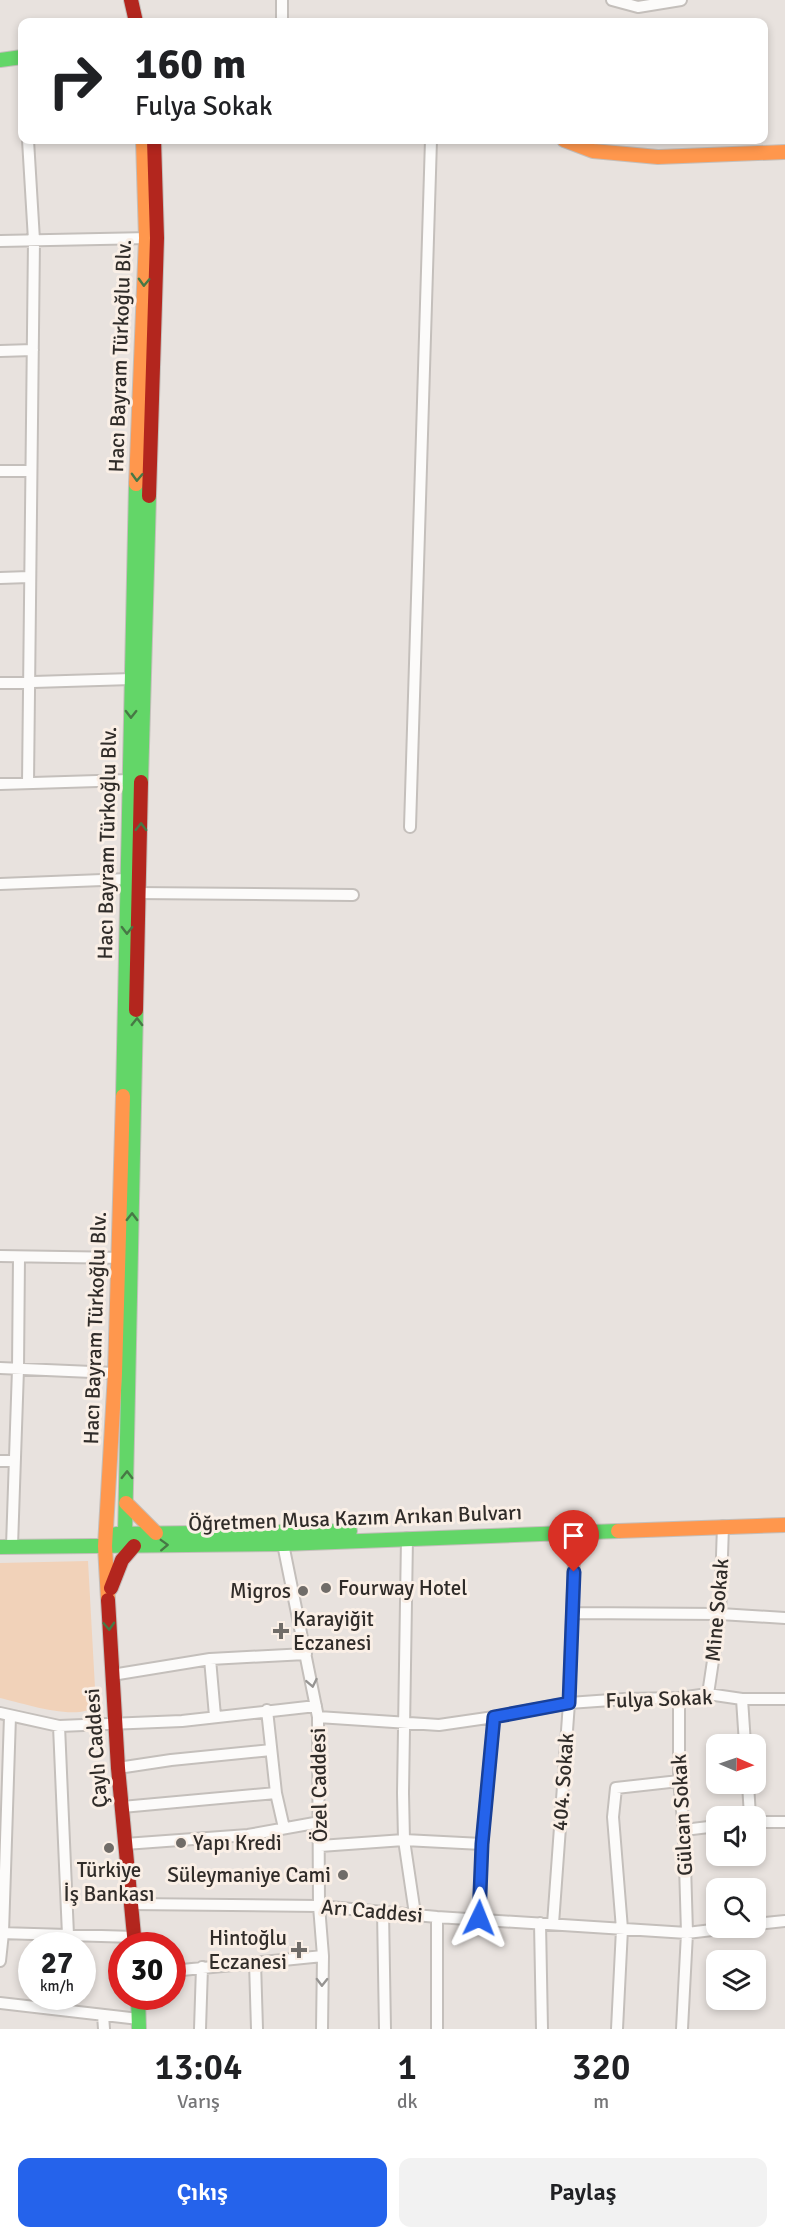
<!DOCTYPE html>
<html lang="tr">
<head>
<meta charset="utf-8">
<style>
	:root { --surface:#fff; --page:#f2f2f2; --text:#202124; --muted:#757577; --accent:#2563eb }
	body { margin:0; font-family:Signika,sans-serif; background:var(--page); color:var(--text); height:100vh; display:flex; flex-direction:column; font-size:22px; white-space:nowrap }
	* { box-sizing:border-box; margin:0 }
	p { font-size:20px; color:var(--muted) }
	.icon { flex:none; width:33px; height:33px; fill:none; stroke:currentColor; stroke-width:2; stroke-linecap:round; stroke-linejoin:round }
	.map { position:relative; height:2029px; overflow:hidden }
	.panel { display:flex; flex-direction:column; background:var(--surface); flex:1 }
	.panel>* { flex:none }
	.banner { position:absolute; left:18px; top:18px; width:750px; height:126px; border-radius:12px; box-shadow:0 3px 9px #0003; background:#fff; color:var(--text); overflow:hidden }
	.needle { width:39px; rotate:92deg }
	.buttons { position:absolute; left:706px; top:1734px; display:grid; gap:12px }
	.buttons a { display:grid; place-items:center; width:60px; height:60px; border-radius:12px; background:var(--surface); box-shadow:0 3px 9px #0003; font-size:30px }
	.speed { position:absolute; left:18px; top:1932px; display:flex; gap:12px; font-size:30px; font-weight:700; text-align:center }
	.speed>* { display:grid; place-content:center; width:78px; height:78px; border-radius:50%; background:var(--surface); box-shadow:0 3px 9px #0003; line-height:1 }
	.speed small { font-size:15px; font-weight:400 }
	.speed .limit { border:9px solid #d22; background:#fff; color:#111 }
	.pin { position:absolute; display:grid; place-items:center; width:51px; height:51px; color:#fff; margin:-62px -26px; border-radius:50% 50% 50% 0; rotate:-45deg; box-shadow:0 0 6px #0007 }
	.pin .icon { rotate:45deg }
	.me { position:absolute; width:66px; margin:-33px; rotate:2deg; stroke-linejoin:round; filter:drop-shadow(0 0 4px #0008) }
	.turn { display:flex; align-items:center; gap:21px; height:126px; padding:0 18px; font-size:27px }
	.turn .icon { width:78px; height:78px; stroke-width:2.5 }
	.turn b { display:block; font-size:42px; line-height:51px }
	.eta { display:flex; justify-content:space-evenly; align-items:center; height:102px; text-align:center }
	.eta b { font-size:36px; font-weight:600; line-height:42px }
	.button { display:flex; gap:12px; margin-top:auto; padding:12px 18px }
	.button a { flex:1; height:69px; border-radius:12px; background:var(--accent); color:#fff; font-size:24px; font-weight:600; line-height:69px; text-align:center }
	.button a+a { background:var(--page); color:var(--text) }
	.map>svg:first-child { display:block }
</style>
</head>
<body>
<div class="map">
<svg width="785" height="2029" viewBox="0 0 785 2029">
	<rect width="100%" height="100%" fill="#e8e2de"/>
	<path fill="#f1d2b9" d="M88 1561 96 1706C77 1722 23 1703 0 1698V1563Z"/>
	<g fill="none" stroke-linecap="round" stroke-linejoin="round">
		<g stroke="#c4bfbb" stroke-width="14">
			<path id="street" d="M612 0 638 7 681 0
				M282 22V0
				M28 140 34 240 28 783
				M0 241 150 238
				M0 351 33 350
				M0 471H30
				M0 578 29 577
				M0 683 132 679
				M0 784 130 780
				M410 827 431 140
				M0 884 128 879
				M134 893 353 895
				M0 1256 126 1258
				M0 1368 115 1373
				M0 1461H13
				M407 1538 403 1793 404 1840 415 1914
				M283 1544 318 1717 319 1906 323 1956 322 2029
				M12 1546 18 1369 19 1257
				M574 1613 720 1614 785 1618
				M210 1659 215 1716
				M112 1675 210 1659 306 1654
				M708 1694 720 1614 723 1526
				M679 1698V1781L684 1830 687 1933 682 2029
				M742 1699 745 1744
				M267 1710 276 1793 284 1828
				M0 1713 59 1726 182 1721 316 1706
				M318 1717 439 1725 494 1717 569 1703 625 1699 679 1698 708 1694 742 1699H785
				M59 1726 68 1935
				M118 1768 171 1760 271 1750
				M748 1784 750 1816
				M122 1807 276 1793
				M756 1822H785
				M684 1830 717 1826
				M125 1844 248 1835 320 1822
				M320 1846 404 1840 482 1844
				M130 1904 319 1906 437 1917 687 1933 729 1928
				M383 1911 385 2029
				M479 1918 482 1844 494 1717
				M540 1923 542 2029
				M553 1924 569 1703 575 1532
				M756 1924 785 1921
				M0 1933 135 1937
				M0 1961 3 1933 10 1716
				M255 1962 257 2029
				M172 1971 323 1956
				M0 2003 139 2019
				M103 2015 104 2029
				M200 2029 202 1967
				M437 2029V1917
				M617 2029 622 1929 613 1817 616 1788 679 1781"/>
		</g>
		<g stroke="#c4bfbb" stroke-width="16">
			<path id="fast" d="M0 60 22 57
				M141 782 149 496
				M123 1096 136 484
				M116 1534 350 1531
				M125 1534 136 1010
				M0 1547 283 1544 618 1531
				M138 1996 139 2029"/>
		</g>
		<g stroke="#c4bfbb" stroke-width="16">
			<path id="slow" d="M564 140 593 151 658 157 785 152
				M136 484 146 238 143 140
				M126 1503 156 1533
				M618 1531 785 1525
				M108 1600 105 1546 115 1373 123 1096"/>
		</g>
		<g stroke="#c4bfbb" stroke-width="16">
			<path id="jam" d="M131 0 136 22
				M149 496 157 238 154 140
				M136 1010 141 782
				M111 1588 122 1560 134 1546
				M108 1600 118 1768 135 1946"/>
		</g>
		<use href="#street" stroke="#fcfbfa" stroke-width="10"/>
		<use href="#fast" stroke="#63d668" stroke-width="14"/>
		<use href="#slow" stroke="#ff974d" stroke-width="14"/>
		<use href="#jam" stroke="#b3261e" stroke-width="14"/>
	</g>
	<defs><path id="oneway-chevron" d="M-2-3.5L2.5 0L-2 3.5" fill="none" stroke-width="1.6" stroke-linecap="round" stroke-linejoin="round" transform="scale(1.5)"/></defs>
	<g stroke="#477845">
		<use href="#oneway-chevron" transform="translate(144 282) rotate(92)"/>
		<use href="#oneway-chevron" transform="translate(137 477) rotate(92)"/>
		<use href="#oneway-chevron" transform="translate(131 714) rotate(91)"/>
		<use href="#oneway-chevron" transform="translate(141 827) rotate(-89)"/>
		<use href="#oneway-chevron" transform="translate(127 930) rotate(91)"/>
		<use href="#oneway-chevron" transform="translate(137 1022) rotate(-89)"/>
		<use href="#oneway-chevron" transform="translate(132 1217) rotate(-89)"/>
		<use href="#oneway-chevron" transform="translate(127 1475) rotate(-89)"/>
		<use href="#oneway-chevron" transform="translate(164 1545) rotate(-2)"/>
		<use href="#oneway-chevron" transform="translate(109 1626) rotate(87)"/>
	</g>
	<g stroke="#969492">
		<use href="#oneway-chevron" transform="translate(312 1683) rotate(79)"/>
		<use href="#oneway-chevron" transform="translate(322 1982) rotate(91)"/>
	</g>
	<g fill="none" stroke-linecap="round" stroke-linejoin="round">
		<g stroke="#184099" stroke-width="15">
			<path id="route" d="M479 1918 482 1844 494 1717 569 1703 574 1572"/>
		</g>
		<use href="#route" stroke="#2563eb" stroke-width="10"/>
	</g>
	<g fill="#706c68" stroke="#faefe6" stroke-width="2">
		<circle cx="326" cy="1588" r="6"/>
		<circle cx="303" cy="1591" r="6"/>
		<path d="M278 1622h6v6h6v6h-6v6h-6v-6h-6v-6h6z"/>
		<circle cx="181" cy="1843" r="6"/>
		<circle cx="109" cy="1848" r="6"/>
		<circle cx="343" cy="1875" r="6"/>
		<path d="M296 1941h6v6h6v6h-6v6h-6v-6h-6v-6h6z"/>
	</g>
	<g text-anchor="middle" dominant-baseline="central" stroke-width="6" stroke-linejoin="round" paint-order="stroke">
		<g font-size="21" fill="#302c29" stroke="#faefe6">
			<text transform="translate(120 356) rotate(-88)">Hacı Bayram Türkoğlu Blv.</text>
			<text transform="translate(107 843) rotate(-89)">Hacı Bayram Türkoğlu Blv.</text>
			<text transform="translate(95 1328) rotate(-88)">Hacı Bayram Türkoğlu Blv.</text>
			<text transform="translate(355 1518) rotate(-2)">Öğretmen Musa Kazım Arıkan Bulvarı</text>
			<text transform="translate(717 1610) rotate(-85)">Mine Sokak</text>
			<text transform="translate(659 1699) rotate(-2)">Fulya Sokak</text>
			<text transform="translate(96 1748) rotate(-94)">Çaylı Caddesi</text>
			<text transform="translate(563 1782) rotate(-86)">404. Sokak</text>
			<text transform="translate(319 1785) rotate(-91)">Özel Caddesi</text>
			<text transform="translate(682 1815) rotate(-93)">Gülcan Sokak</text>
			<text transform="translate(372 1911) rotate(5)">Arı Caddesi</text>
		</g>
		<g font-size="21" fill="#302c29" stroke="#faefe6" text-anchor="start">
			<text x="338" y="1588">Fourway Hotel</text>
			<text x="291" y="1591" text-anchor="end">Migros</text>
			<text x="293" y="1619">Karayiğit<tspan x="293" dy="24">Eczanesi</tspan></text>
			<text x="193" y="1843">Yapı Kredi</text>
			<text x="109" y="1870" text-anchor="middle">Türkiye<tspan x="109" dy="24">İş Bankası</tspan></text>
			<text x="331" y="1875" text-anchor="end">Süleymaniye Cami</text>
			<text x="287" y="1938" text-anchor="end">Hintoğlu<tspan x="287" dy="24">Eczanesi</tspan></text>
		</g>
	</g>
</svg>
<div class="buttons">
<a><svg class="needle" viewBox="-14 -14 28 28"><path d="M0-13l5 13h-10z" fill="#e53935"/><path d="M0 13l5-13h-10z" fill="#757577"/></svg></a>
<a><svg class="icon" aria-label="sound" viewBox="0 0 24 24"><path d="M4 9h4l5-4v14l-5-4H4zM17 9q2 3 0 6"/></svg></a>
<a><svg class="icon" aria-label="search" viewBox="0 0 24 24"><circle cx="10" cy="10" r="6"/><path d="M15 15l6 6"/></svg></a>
<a><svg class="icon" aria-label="layers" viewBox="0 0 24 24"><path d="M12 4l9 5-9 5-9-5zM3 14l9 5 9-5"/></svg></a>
</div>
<div class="speed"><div>27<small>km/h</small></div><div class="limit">30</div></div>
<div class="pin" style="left:574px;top:1572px;background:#d93025"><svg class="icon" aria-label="arrive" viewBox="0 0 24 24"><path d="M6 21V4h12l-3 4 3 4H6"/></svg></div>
<svg class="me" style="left:479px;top:1918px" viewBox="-20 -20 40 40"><path d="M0-17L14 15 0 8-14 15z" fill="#2563eb" stroke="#fff" stroke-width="4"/></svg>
<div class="banner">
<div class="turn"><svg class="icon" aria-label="right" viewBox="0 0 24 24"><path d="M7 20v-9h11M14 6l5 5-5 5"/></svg><div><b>160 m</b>Fulya Sokak</div></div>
</div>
</div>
<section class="panel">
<div class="eta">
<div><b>13:04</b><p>Varış</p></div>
<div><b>1</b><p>dk</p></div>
<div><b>320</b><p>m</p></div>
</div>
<div class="button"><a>Çıkış</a><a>Paylaş</a></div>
</section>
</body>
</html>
